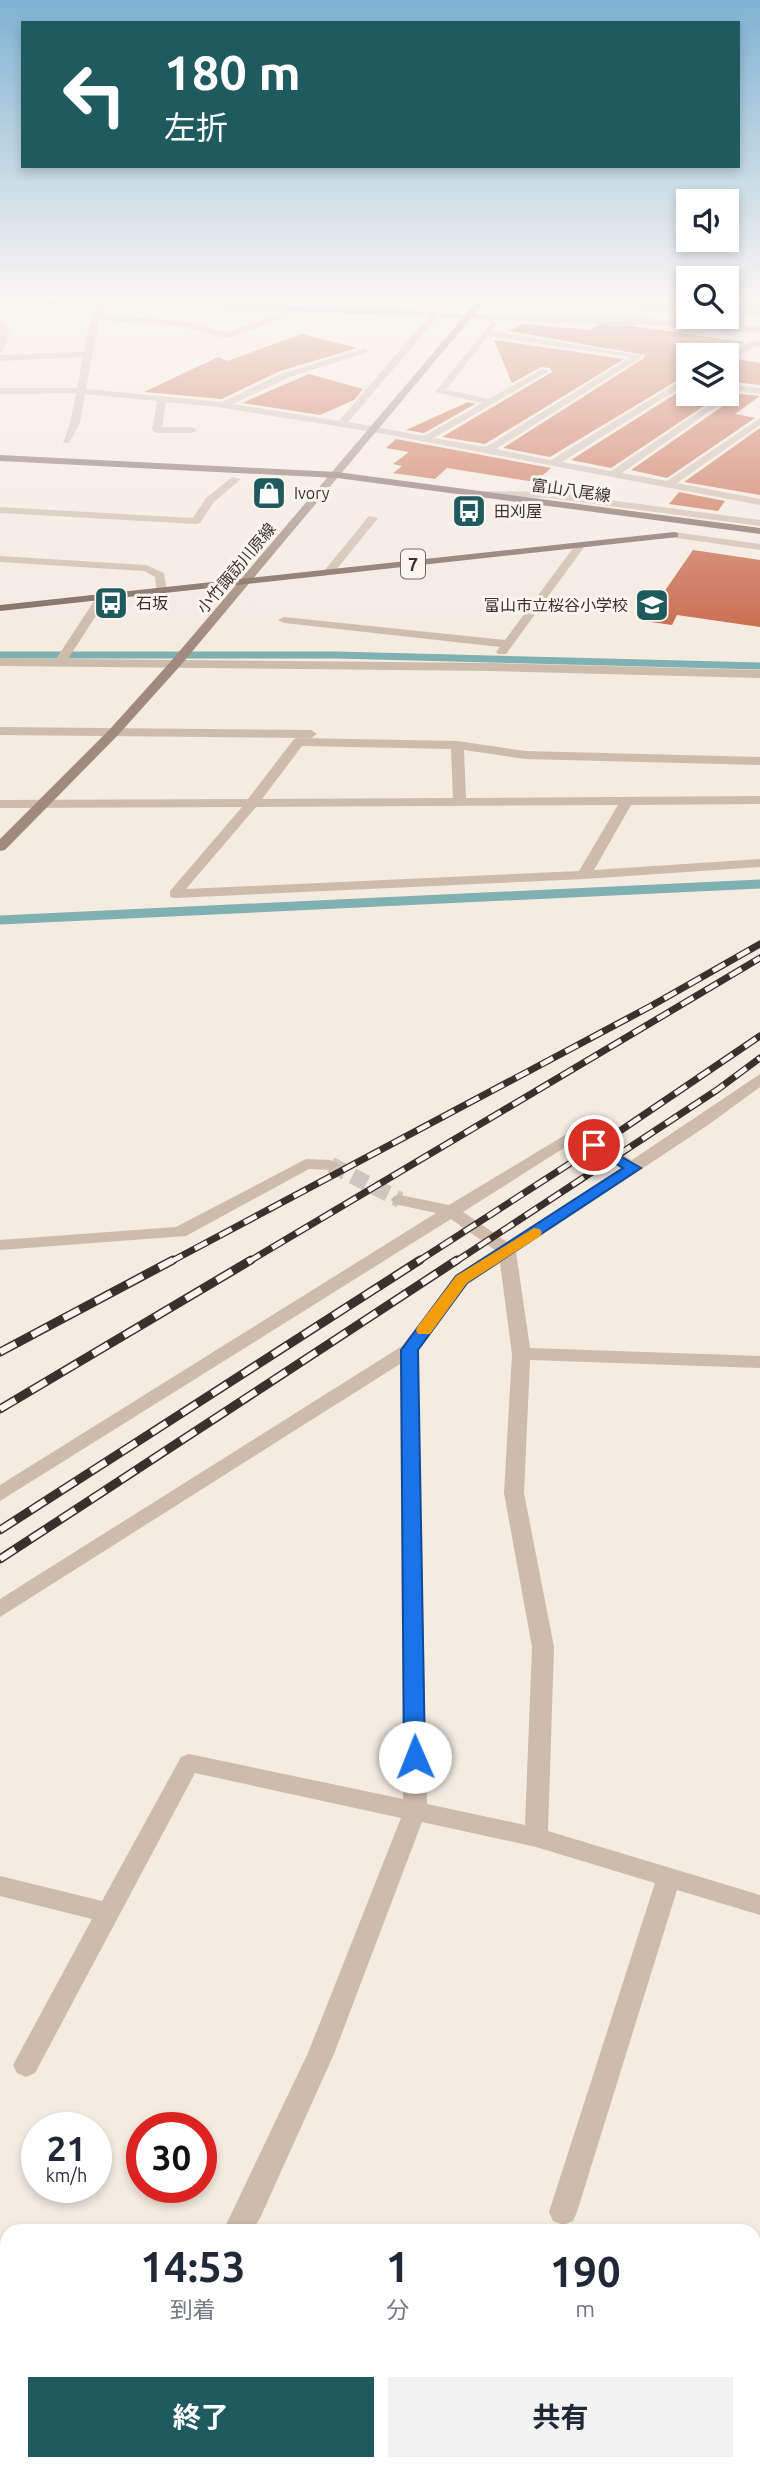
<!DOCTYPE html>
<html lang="ja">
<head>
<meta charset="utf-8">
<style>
	:root { --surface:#fff; --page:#f2f2f3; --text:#1f2937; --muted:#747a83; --accent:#1f5a5e }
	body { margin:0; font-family:Ubuntu,"Noto Sans JP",sans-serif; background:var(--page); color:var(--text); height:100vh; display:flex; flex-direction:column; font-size:26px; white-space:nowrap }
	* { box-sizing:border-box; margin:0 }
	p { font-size:23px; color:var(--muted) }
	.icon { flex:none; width:38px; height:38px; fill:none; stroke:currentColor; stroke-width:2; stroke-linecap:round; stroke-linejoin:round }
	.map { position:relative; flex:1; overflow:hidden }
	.side { position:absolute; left:0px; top:2224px; width:761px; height:247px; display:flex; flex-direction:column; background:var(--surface); border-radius:21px 21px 0 0; box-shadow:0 4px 10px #0003 }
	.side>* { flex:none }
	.guide { position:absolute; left:21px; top:21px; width:719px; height:147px; border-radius:0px; box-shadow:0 4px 10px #0003; background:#1f5a5e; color:#fff; overflow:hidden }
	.controls { position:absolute; left:676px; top:189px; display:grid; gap:14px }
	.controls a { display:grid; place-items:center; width:63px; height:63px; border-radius:0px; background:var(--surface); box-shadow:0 4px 10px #0003; font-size:35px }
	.speed { position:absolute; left:21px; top:2112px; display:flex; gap:14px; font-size:35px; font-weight:700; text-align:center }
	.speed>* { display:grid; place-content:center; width:91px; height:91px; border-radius:50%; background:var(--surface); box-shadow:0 4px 10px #0003; line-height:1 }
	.speed small { font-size:18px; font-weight:400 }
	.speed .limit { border:10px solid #d22; background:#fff; color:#111 }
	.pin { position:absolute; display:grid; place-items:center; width:60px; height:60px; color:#fff; margin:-30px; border:4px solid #fff; border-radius:50%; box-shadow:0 2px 7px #0007 }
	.me { position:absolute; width:77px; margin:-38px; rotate:359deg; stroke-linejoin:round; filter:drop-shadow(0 0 5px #0008) }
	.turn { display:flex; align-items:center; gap:24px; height:147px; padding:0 28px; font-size:32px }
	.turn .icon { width:91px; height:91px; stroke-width:2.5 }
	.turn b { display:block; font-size:49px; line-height:60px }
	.eta { display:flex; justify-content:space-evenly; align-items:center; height:119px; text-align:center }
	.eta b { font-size:42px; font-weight:700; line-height:49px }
	.action { display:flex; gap:14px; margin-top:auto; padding:14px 28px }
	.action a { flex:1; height:80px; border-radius:0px; background:var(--accent); color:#fff; font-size:28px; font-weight:700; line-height:80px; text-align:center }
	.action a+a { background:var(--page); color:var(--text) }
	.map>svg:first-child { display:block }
</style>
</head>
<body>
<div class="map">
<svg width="760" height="2470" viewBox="0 0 760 2470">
	<rect width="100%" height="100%" fill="#f4ebe1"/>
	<path fill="#b8c4a0" d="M523 299H688V312L572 304 517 306Z
		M726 299H760V315L726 313Z"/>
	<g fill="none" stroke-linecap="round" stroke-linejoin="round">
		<path stroke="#7fb0b2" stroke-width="5" d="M47 302 109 304
			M254 307 400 313
			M596 322 634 323"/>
		<path stroke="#7fb0b2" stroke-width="7" d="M0 655H336L760 666"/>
		<path stroke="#7fb0b2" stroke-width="9" d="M0 920 760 884"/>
	</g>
	<path fill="#c8694b" d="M523 324 590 330 598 325 631 326 744 342 721 355H688V374L550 457 503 448 644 358 645 355 509 331Z
		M302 334 357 348 280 371 222 399 144 392 218 357 227 361Z
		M494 340 624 359 485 444 442 437 552 372 550 368 541 367 512 383Z
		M736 359 760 363V385L726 381V363Z
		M309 374 363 389 354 400 320 415 242 403Z
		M688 386V394H722L611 468 571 460Z
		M740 394 760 396 735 414 755 418 667 478 631 470Z
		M468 402 475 404 424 433 406 430Z
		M760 428V495L684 482Z
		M396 439 551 468 535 482 447 468 435 479 393 473 402 466 393 464 409 452 386 448Z
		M679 492 725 501 718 511 669 504Z
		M693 550 760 560V627L677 615 672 625 644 621Z"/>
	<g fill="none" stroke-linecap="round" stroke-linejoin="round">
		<path stroke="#cfc6bd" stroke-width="16" stroke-dasharray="16 8" stroke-linecap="butt" d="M331 1165 400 1200"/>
		<path fill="#cdbbac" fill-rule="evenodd" d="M0 299H110L285 308 288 316 232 337H219L182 326 99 320 86 389 222 402 281 374 367 348V352L287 378 233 404 339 421 429 316 268 301 264 299H313L441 313 556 317 613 316 760 327V333L613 322 556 323 438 317 348 422 424 436 482 403 435 392 493 321 497 324 492 331 643 356 496 449 551 460 688 376V383L562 462 611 471 726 394 729 390H726V384L760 388V394L739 391 622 473 667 481 760 418V425L677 483 760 499V505L374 432 217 407 166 402 162 427H192L197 430 192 433H157L152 430 157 401 85 394 80 423 69 443H63L70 423 76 393 0 394V388H77L83 357 0 361V355L84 352 89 324 99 303 0 302ZM107 304 280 312V313L231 331H219L182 321 102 315ZM488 336 631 357 486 447 434 438 549 371 542 369 489 399 446 390Z
			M0 322 10 327 4 350 0 353Z
			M752 341H760V347L756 346 726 361 725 355Z
			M232 477 241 479 214 502 200 523 196 524 0 513V507L193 518 206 498Z
			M484 491 549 492 760 520V526L549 498 480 496 479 494Z
			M369 516 378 518 332 575H324V571Z
			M674 532 760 544V550L670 537V533Z
			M576 544 585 546 506 654H498L496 652 500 647 284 623 278 620 284 617 505 640Z
			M0 556 146 565 164 573 167 591 157 593 155 577 144 571 0 562Z
			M98 595 108 597 68 659 492 663 760 670V678L492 671 0 666V658L56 659Z
			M0 727 311 730 317 734 311 738 0 735Z
			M298 738 457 741 525 751 760 757V765L525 759 464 750 466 798 760 796V804L631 805 594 870 760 859V867L584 879 175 898 170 897V891L242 807 0 808V800L248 799 294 739ZM302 746 451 749 453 798 262 799ZM618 805 579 871 186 889 256 807Z
			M760 1074V1087L708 1125 516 1252 530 1348 760 1356V1368L530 1360 524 1493 554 1647 548 1831 760 1895V1915L677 1890 577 2212 573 2221 563 2225 553 2221 549 2212 655 1883 536 1847 422 1822 334 2054 261 2216 252 2231H223L308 2053 401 1818 195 1773 35 2073 26 2077 17 2073 13 2065 92 1919 0 1896V1876L102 1901 181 1757 189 1754 403 1799 400 1364 0 1617V1599L402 1346 456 1276 495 1250 451 1219 0 1501V1485L436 1213 394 1204 391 1200 394 1196 400 1195 449 1205 575 1129 632 1160ZM575 1141 621 1168 507 1242 463 1212ZM500 1263 512 1354 504 1493 532 1647 525 1825 427 1804 418 1351 468 1284Z
			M306 1159 331 1160 339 1165 331 1170 309 1169 186 1236 0 1250V1240L176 1227Z
			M82 2464H112L109 2470H79Z"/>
		<path fill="#a18a7d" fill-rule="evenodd" d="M479 299H487L180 666 119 734 5 850 0 851V839L111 728 172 660Z"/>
		<path fill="#7d675c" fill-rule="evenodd" d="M0 455 337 472 760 528V534L337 478 0 461Z
			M674 532 678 533V537L0 611V605Z"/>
		<g stroke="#3b302b" stroke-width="7">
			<path id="rail-far1" d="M170 1262 651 1006 760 944
				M248 1262 760 958
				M417 1262 611 1137 760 1036
				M455 1262 717 1090 760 1058"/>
		</g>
		<g stroke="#3b302b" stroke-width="9">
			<path id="rail" d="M0 1352 173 1260
				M0 1409 251 1260
				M0 1530 420 1260
				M0 1559 457 1260"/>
		</g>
		<use href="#rail-far1" stroke="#fbf5ee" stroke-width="4.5" stroke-dasharray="14" stroke-linecap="butt"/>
		<use href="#rail" stroke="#fbf5ee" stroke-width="6" stroke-dasharray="18" stroke-linecap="butt"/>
	</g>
	<linearGradient id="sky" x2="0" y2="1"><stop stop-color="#7eb2d2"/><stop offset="0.46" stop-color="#faf6f2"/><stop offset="1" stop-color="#faf6f2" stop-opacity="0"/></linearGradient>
	<rect width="760" height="645" fill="url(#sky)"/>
	<path fill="#1a73e8" stroke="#114b97" stroke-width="2" d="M594 1141 641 1168 467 1283 418 1350 425 1757 422 1763 415 1765 407 1763 404 1757 401 1350 456 1276 623 1168 589 1148 587 1145 589 1142Z"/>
	<path fill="#f59e0b" d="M534 1228 540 1229 542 1233 540 1236 467 1283 430 1334H418L416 1330 418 1326 456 1276Z"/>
	<defs>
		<g id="shop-square" transform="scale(1.75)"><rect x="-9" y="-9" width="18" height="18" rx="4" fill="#1f5a5e" stroke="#fbf5ee"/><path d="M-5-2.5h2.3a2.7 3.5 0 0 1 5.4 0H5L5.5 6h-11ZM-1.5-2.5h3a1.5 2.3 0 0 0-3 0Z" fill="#fff"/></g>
		<g id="bus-square" transform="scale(1.75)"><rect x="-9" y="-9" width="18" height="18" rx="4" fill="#1f5a5e" stroke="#fbf5ee"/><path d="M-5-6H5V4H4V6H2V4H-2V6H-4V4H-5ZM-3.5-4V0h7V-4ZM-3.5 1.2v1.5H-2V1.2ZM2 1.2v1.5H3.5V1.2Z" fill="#fff"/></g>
		<g id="school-square" transform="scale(1.75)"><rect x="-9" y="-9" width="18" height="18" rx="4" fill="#1f5a5e" stroke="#fbf5ee"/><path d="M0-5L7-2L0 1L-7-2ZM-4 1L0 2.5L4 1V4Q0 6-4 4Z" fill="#fff"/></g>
	</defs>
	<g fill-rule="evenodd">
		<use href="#shop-square" x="269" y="493"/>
		<use href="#bus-square" x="469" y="511"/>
		<use href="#bus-square" x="111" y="603"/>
		<use href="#school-square" x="652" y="605"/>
	</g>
	<g text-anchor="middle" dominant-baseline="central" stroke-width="6" stroke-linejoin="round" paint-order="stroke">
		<g font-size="16" fill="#3b302b" stroke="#fbf5ee">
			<text transform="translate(571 490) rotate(8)">富山八尾線</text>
			<text transform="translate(236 568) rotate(-50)">小竹諏訪川原線</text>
		</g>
		<g font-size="16" fill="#3b302b" stroke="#fbf5ee" text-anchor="start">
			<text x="294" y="493">Ivory</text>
			<text x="494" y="511">田刈屋</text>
			<text x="136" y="603">石坂</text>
			<text x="628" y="605" text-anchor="end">富山市立桜谷小学校</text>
		</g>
		<rect fill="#fbf5ee" stroke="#756b66" stroke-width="2" x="401" y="549.5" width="24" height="29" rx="5"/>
		<g font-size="18" font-weight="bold" fill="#3b302b">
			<text x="413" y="564">7</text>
		</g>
	</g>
</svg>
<div class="controls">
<a><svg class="icon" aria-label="sound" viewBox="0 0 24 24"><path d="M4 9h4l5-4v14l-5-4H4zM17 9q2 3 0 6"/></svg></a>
<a><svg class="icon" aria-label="search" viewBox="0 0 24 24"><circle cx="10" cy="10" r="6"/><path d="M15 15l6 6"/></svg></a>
<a><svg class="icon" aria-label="layers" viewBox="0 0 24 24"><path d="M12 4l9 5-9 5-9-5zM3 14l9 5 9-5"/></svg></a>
</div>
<div class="speed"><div>21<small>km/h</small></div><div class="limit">30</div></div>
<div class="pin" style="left:594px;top:1145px;background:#d93025"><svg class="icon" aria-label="arrive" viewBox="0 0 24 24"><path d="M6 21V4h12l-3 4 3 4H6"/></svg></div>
<svg class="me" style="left:415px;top:1757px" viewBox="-20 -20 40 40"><circle r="19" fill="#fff"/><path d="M0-13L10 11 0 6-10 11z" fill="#1a73e8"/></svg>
<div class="guide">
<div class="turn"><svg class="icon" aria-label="left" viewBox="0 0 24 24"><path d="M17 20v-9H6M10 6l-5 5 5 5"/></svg><div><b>180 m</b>左折</div></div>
</div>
<section class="side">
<div class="eta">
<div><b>14:53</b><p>到着</p></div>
<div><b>1</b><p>分</p></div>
<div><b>190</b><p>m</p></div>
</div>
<div class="action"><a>終了</a><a>共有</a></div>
</section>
</div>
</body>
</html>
